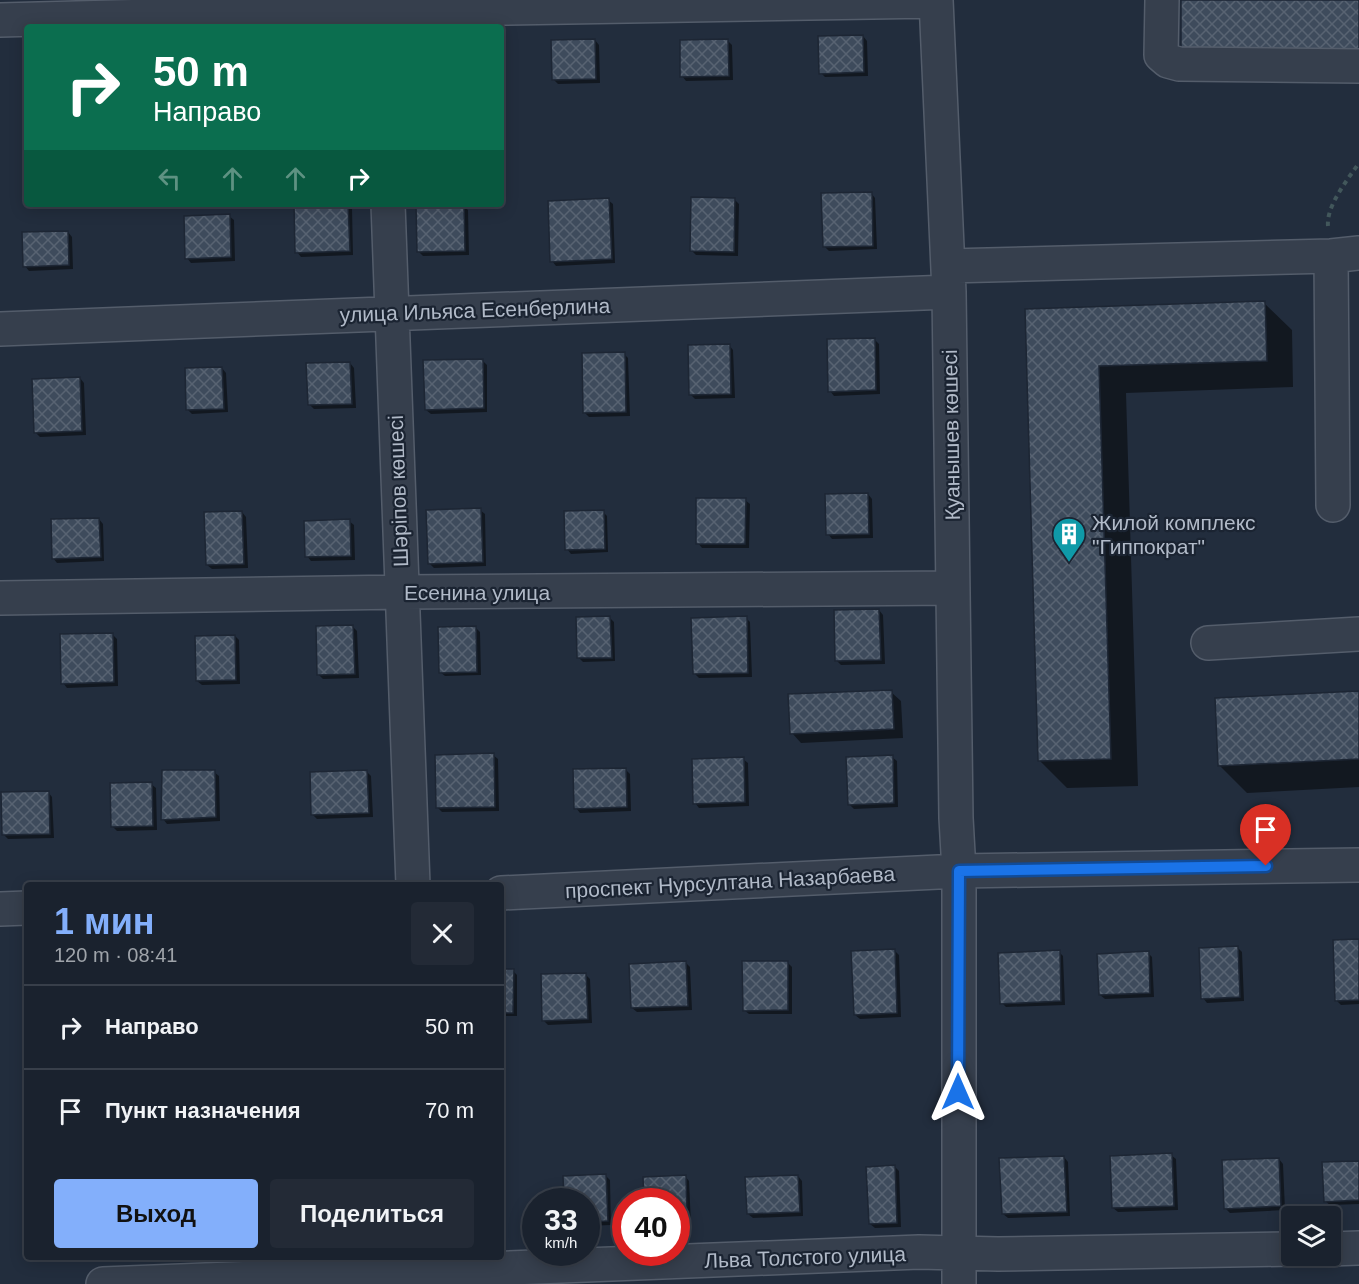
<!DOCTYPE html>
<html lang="ru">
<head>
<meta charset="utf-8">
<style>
	:root { --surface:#1a222e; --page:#232a36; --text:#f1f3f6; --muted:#9fa4aa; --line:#383f4a; --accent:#83affb }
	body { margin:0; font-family:Arial,sans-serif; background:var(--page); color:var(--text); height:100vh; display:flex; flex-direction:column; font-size:22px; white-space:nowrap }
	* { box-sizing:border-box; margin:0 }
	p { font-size:20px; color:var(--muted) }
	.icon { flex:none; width:33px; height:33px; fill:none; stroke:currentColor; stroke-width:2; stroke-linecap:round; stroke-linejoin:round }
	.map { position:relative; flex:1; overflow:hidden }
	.panel { position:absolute; left:24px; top:882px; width:480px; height:378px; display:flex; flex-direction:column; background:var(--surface); border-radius:6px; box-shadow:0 3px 15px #0003,0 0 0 2px var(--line) }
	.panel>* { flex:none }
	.hud { position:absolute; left:24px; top:24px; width:480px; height:183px; border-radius:6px; box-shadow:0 3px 15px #0003,0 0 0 2px var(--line); background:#0b6e4f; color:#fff; overflow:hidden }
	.controls { position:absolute; left:1281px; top:1206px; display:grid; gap:12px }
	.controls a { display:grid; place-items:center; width:60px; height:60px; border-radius:6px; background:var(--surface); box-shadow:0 3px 15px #0003,0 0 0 2px var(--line); font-size:30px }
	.speed { position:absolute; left:522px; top:1188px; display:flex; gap:12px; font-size:30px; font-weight:700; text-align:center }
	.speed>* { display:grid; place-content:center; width:78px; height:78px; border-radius:50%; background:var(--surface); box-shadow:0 3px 15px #0003,0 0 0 2px var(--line); line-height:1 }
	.speed small { font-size:15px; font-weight:400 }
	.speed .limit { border:9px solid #d22; background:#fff; color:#111 }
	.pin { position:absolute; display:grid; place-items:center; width:51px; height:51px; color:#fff; margin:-62px -26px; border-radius:50% 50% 50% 0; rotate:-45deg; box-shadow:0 0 6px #0007 }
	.pin .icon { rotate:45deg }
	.me { position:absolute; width:66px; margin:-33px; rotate:0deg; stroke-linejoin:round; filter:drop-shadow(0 0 4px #0008) }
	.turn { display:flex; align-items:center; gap:21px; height:126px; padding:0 30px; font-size:27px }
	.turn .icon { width:78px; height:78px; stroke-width:2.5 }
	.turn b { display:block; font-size:42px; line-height:51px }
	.lanes { display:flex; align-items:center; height:57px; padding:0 30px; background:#0003; justify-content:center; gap:30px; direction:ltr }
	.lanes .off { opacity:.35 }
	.round { display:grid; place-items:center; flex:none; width:63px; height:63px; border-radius:6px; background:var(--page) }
	.headline { display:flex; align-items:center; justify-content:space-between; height:102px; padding:0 30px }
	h1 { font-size:36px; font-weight:600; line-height:45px; color:var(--accent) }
	.primary-button { display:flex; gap:12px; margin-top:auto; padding:12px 30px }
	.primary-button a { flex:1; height:69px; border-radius:6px; background:var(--accent); color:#111; font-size:24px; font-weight:600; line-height:69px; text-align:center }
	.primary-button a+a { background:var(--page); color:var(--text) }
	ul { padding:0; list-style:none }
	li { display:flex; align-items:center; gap:18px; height:84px; padding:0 30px; border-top:2px solid var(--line) }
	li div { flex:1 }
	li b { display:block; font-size:22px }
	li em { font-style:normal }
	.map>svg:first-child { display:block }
</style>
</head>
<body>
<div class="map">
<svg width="1359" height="1284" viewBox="0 0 1359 1284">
	<defs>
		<pattern id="building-cross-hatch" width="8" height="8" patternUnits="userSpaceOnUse" patternTransform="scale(1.5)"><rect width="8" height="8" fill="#3e4b5c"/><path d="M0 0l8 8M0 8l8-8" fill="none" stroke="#586372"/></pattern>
	</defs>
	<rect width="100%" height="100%" fill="#222d3d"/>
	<path fill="#0007" d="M863 36 867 41 868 76 825 77 821 73Z
		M595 40 599 45 600 83 558 84 554 80Z
		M727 40 732 45 733 80 686 81 682 76Z
		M871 193 875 198 877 249 829 251 824 246Z
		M734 199 739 204 738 256 696 255 692 251Z
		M608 200 613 204 615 263 556 266 552 261Z
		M325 204H348L352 208 353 255 301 257 297 252Z
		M463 205 468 210 469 255 423 256 419 252Z
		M229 216 234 220 235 261 191 263 187 258Z
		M68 232 72 237 73 269 29 271 25 266Z
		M1264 303 1292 330 1293 387 1126 393 1138 786 1067 788 1040 761 1026 310Z
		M874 339 879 344 880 394 834 396 830 391Z
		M729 345 733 350 735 398 695 399 691 395Z
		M624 354 628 358 630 416 589 417 585 413Z
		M482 360 487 365V412L431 414 426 410Z
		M350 363 354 368 356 408 314 409 309 404Z
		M222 368 226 373 228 412 192 414 187 409Z
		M80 378 84 383 86 435 40 437 35 432Z
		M868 494 872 499 873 538 832 539 828 534Z
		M745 500 750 504 749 548H702L698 543Z
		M480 510 485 514 486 566 434 568 429 563Z
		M242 512 246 517 248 568 212 569 207 565Z
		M603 512 607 516 608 552 571 554 567 549Z
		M99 519 103 524 104 561 57 563 53 558Z
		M349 521 354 525 355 560 311 561 307 556Z
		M879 610 883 615 885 664 841 665 837 661Z
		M609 617 614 622 615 661 583 662 579 658Z
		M746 618 750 622 752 677 699 678 695 674Z
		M353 627 357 631 359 678 323 679 318 674Z
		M475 627 480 632 481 675 445 676 440 672Z
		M112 634 117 639 118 686 67 688 63 683Z
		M235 636 239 640 240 684 202 685 197 681Z
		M891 692 901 701 903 738 801 743 792 733Z
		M1359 693V787L1247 793 1220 766Z
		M493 755 498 759 499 811 442 812 438 808Z
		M892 757 897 761 898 807 854 809 849 804Z
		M743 759 748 763 749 806 699 808 695 803Z
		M625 769 630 774 631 811 580 813 576 808Z
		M214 772 219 776 220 821 167 824 163 819Z
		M367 772 371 776 373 817 317 819 312 814Z
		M151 784 156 788 157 830 117 831 113 827Z
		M48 792 52 797 54 838 8 839 4 835Z
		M1359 940V1004L1341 1005 1337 1001Z
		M1238 948 1242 952 1244 1001 1207 1003 1203 998Z
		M894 950 899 955 901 1017 860 1019 855 1015Z
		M1059 952 1063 956 1065 1005 1006 1007 1002 1003Z
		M1148 953 1152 957 1154 997 1105 999 1100 995Z
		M686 963 690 967 692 1010 637 1012 632 1008Z
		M788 963 792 967V1014H749L744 1010Z
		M501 971H513L517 975V1016H501Z
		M585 974 590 979 592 1023 548 1025 544 1021Z
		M1171 1155 1176 1159 1178 1210 1118 1212 1113 1208Z
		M1064 1157 1068 1162 1070 1216 1008 1218 1003 1214Z
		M1279 1159 1283 1164 1285 1210 1230 1213 1225 1208Z
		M1359 1162V1204L1330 1205 1325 1201Z
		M895 1167 899 1171 901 1227 875 1228 870 1224Z
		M605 1175 610 1180 611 1225 586 1226V1202Z
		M685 1176 689 1181 691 1224 676 1225V1202Z
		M798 1176 802 1181 803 1216 753 1218 748 1214Z"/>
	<path fill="url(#building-cross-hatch)" stroke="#1d2634" stroke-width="1.5" d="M1181 0H1359V51L1181 52Z
		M863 35 864 72 819 74 818 36Z
		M595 39 596 79 552 80 551 40Z
		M728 39 729 76 680 77V40Z
		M872 192 873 246 823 247 821 193Z
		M691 197 735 198 734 252 690 251Z
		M609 198 612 259 550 262 548 201Z
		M294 204H348L350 251 295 253Z
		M464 204 465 251 417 252 416 205Z
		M230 214 231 257 185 259 184 216Z
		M68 231 69 265 23 267 22 232Z
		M1265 301 1267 361 1099 366 1111 759 1038 761 1025 309Z
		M875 338 876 390 828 392 827 339Z
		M730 344 731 394 689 395 688 345Z
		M625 352 626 412 583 413 582 353Z
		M483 359 484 408 425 410 423 360Z
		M350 362 352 404 308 405 306 363Z
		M222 367 224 409 186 410 185 368Z
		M80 377 82 431 34 433 32 379Z
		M868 493 869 534 826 535 825 494Z
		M696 498H746L745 544H696Z
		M481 508 483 562 428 564 426 510Z
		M604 510 605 549 565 550 564 511Z
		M242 511 244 564 206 565 204 512Z
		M99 518 101 557 52 559 51 519Z
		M350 519 351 556 305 557 304 521Z
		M879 609 881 660 835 661 834 610Z
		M610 616 612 658H577L576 617Z
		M747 616 748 673 693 674 691 618Z
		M353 625 355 674 317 675 316 626Z
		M476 626 477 672 439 673 438 627Z
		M113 633 114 682 61 684 60 634Z
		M235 635 236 680 196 681 195 636Z
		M892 690 894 729 790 734 788 694Z
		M1359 691V759L1218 766 1215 698Z
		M494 753 495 807 436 808 435 755Z
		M893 755 894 803 848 805 846 757Z
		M744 757 745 802 693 804 692 759Z
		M626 768 627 807 574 809 573 769Z
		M162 770H215L216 817 161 820Z
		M367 770 369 813 311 815 310 772Z
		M152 782 153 826 111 827 110 783Z
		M49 791 50 834 2 835 1 792Z
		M1359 939V1000L1335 1001 1333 940Z
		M1238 946 1240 997 1201 999 1199 948Z
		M895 949 897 1013 854 1015 851 951Z
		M1060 950 1061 1001 1000 1004 998 953Z
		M1149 951 1150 993 1099 995 1097 954Z
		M686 961 688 1006 631 1008 629 964Z
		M742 961H788V1010L743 1011Z
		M501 969H514L513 1013H501Z
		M586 973 588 1019 542 1021 541 974Z
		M1172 1153 1174 1206 1112 1208 1110 1156Z
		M1064 1156 1067 1212 1002 1214 999 1158Z
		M1279 1158 1281 1206 1224 1209 1222 1160Z
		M1359 1161V1200L1324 1202 1322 1162Z
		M895 1165 897 1223 869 1224 866 1167Z
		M606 1174 608 1221 586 1222V1202H564L563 1176Z
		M686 1175 687 1220 676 1221V1202H644L643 1177Z
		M798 1175 800 1212 747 1214 745 1177Z"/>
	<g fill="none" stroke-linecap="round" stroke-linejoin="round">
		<g stroke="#545d6b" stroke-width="36">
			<path id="minor" d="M936 0 949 292 956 818 959 871V1284
				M1162 0 1161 55 1168 61 1179 64 1359 66
				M0 20 381 10 936 1
				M388 204 413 885
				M1331 256 1333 505
				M948 266 1331 256 1359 253
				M0 329 949 292
				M0 598 402 592 953 588
				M1208 643 1359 634
				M501 893 959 871 1359 865
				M0 909 27 908
				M1330 1249 1359 1248
				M103 1284 919 1252 998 1254 1292 1249"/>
		</g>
		<path stroke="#42575b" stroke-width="4" stroke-dasharray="4.5 4.5" stroke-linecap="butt" d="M1328 226C1326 206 1348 179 1359 163"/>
		<use href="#minor" stroke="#363f4d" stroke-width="33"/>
	</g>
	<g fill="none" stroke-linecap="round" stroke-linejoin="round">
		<g stroke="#114b97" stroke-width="15">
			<path id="route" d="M958 1092 959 871 1266 866"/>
		</g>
		<use href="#route" stroke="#1a73e8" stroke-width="10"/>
	</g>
	<defs>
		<g id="building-pin" transform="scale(1.725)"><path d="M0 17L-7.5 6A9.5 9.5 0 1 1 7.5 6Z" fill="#0f9aa8" stroke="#1b2432"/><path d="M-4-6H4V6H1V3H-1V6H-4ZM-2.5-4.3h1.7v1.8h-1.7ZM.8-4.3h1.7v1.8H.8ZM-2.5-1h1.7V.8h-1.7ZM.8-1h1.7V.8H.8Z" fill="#fff"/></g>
	</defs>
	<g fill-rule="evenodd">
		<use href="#building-pin" x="1069" y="534"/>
	</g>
	<g text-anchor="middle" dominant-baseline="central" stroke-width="4.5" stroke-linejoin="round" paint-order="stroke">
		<g font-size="21" fill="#b1bac8" stroke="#1b2432">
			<text transform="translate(475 310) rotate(-2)">улица Ильяса Есенберлина</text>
			<text transform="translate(951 435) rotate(-91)">Қуанышев көшесі</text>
			<text transform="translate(398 491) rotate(-92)">Шәріпов көшесі</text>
			<text x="477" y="592">Есенина улица</text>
			<text transform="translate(730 882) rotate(-3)">проспект Нурсултана Назарбаева</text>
			<text transform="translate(805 1257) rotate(-2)">Льва Толстого улица</text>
		</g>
		<g font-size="21" fill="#b1bac8" stroke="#1b2432" text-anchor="start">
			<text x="1092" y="522">Жилой комплекс<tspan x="1092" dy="24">"Гиппократ"</tspan></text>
		</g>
	</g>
</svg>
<div class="controls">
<a><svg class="icon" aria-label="layers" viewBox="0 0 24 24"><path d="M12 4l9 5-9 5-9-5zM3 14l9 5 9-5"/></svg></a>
</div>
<div class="speed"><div>33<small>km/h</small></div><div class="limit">40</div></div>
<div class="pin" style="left:1266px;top:866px;background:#d93025"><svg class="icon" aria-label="arrive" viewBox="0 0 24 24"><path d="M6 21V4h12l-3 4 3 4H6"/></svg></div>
<svg class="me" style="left:958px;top:1092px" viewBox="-20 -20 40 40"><path d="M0-17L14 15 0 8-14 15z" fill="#1a73e8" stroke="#fff" stroke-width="4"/></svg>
<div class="hud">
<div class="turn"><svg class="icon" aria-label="right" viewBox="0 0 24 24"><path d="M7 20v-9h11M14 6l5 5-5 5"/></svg><div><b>50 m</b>Направо</div></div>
<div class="lanes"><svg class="icon off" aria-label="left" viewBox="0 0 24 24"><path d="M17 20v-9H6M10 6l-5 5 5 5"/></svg><svg class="icon off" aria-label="ahead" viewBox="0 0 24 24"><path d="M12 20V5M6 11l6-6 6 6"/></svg><svg class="icon off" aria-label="ahead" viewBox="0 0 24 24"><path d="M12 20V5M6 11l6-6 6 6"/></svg><svg class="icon" aria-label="right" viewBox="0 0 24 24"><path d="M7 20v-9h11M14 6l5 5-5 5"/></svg></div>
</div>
<section class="panel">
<div class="headline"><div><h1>1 мин</h1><p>120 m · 08:41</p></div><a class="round"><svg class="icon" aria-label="close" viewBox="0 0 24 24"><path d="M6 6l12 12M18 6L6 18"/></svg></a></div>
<ul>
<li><svg class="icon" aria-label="right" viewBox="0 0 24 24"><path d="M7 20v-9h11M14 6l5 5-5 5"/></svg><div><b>Направо</b></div><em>50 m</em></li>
<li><svg class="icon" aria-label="arrive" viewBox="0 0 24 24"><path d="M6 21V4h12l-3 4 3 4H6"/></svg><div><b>Пункт назначения</b></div><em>70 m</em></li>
</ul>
<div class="primary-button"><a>Выход</a><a>Поделиться</a></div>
</section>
</div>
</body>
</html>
